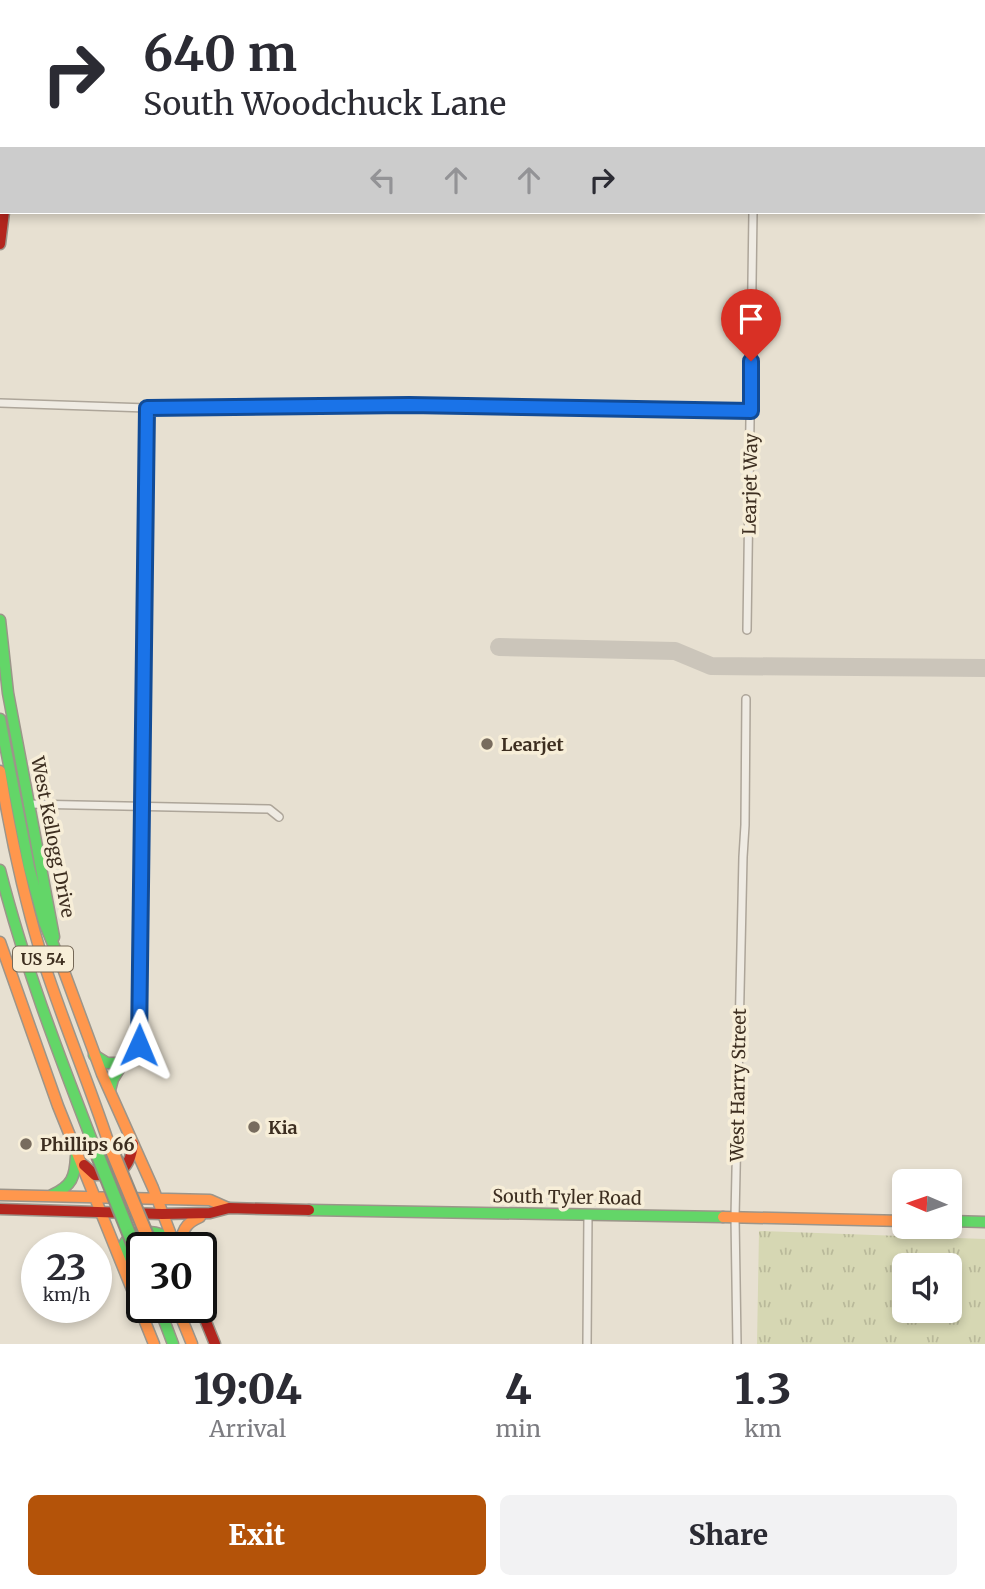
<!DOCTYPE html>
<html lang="en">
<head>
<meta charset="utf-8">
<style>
	:root { --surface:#fff; --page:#f2f2f3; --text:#2b2b33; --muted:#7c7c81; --accent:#b45309 }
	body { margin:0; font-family:Merriweather,serif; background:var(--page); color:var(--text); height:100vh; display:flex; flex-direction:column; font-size:26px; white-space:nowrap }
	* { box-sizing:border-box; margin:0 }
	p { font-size:23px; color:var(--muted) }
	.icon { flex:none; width:38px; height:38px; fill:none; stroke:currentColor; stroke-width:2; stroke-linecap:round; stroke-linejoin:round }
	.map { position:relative; height:1344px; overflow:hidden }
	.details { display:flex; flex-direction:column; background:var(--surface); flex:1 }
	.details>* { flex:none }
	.guide { position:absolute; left:0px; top:0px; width:985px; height:214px; box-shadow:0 4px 10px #0003; background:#fff; color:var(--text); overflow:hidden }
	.needle { width:46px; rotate:272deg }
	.buttons { position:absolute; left:892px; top:1169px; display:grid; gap:14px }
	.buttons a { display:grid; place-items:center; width:70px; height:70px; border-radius:10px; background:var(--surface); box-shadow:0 4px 10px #0003; font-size:35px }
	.speed { position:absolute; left:21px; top:1232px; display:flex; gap:14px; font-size:35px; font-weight:700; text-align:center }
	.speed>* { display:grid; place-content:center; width:91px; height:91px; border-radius:50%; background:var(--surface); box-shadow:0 4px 10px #0003; line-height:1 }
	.speed small { font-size:18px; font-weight:400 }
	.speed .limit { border:4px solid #111; border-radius:10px; background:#fff; color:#111 }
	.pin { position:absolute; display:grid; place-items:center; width:60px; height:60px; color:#fff; margin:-72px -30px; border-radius:50% 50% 50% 0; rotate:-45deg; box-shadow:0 0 7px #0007 }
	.pin .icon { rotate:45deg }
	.me { position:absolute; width:77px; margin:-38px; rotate:1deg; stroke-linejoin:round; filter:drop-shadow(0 0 5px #0008) }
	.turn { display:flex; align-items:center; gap:24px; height:147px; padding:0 28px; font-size:32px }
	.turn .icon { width:91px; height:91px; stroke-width:2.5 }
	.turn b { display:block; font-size:49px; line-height:60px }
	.lanes { display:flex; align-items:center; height:66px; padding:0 28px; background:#0003; justify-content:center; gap:35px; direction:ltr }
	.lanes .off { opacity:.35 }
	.eta { display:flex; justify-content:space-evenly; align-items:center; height:119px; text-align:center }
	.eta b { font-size:42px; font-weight:800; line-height:49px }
	.button { display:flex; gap:14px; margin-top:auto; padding:14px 28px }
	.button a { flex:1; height:80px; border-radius:10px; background:var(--accent); color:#fff; font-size:28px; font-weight:800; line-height:80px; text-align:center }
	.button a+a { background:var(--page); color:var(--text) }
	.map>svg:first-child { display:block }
</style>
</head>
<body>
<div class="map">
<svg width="985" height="1344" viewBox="0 0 985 1344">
	<defs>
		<pattern id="grass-tufts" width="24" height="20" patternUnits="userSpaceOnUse" patternTransform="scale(1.75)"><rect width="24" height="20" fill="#d6d7b3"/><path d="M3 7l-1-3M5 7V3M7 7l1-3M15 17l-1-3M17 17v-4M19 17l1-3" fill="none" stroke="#b9b99a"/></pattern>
	</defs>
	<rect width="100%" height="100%" fill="#e7e0d1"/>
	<path fill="url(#grass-tufts)" fill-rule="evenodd" d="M759 1231 985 1239V1344H757ZM905 1265H950V1311H905Z"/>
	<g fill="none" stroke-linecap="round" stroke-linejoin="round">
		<path stroke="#cbc5ba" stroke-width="18" d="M499 647 675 651 711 666 985 668"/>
		<g stroke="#ada599" stroke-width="10">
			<path id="street" d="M754 2 755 0
				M0 403 147 408 409 406 751 411
				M747 630 753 212
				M28 804 269 809 279 817
				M123 1063 135 1055 139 1045 147 408
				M587 1344 588 1215
				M737 1344 735 1217 743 857 745 825 746 699"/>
		</g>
		<g stroke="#9c958a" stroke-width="13">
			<path id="fast" d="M0 620 8 693 54 937
				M0 719 29 867 44 922 60 961
				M0 870C24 965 59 1055 94 1146
				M94 1055 107 1063H123
				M110 1090 113 1079 123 1063
				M52 1195C72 1186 75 1177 76 1156
				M309 1210 723 1217
				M950 1221 985 1222
				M123 1259C123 1255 122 1251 123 1247 127 1234 149 1229 160 1234 165 1236 170 1241 174 1245
				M159 1307 173 1344"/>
		</g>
		<g stroke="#9c958a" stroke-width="13">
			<path id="slow" d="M11 0V2
				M0 771C10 833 23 894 41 954 61 1017 87 1078 108 1141
				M0 942 58 1106 154 1344
				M58 955 102 1074 153 1188 176 1248
				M0 1195 210 1200 228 1208
				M723 1217 905 1221
				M181 1248C181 1232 185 1223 200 1217
				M177 1307 192 1344"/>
		</g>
		<g stroke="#9c958a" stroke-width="13">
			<path id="jam" d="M0 122 2 106
				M0 244 4 212
				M84 1165 95 1175C120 1176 130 1169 133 1144
				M0 1209 162 1214 210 1213 229 1208 309 1210
				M200 1307 215 1344"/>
		</g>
		<use href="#street" stroke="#efebe3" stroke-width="7"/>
		<use href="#fast" stroke="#63d668" stroke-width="10"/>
		<use href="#slow" stroke="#ff974d" stroke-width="10"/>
		<use href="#jam" stroke="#b3261e" stroke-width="10"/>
		<g stroke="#928b80" stroke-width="16" stroke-linecap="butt">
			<path id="fast-bridge" d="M94 1146 142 1266"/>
		</g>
		<g stroke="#928b80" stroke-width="16" stroke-linecap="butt">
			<path id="slow-bridge" d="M108 1141 152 1248"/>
		</g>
		<use href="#fast-bridge" stroke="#63d668" stroke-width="12"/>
		<use href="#slow-bridge" stroke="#ff974d" stroke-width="12"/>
	</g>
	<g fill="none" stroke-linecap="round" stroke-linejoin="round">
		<g stroke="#114b97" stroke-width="18">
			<path id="route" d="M139 1045 147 408 409 405 751 411V361"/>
		</g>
		<use href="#route" stroke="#1a73e8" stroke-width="12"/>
	</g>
	<g fill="#786c5e" stroke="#f7eed8" stroke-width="2.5">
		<circle cx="487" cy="744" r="7"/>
		<circle cx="254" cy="1127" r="7"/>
		<circle cx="26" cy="1144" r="7"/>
	</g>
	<g text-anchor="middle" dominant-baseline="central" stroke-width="7" stroke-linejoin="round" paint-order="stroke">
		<rect fill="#f7eed8" stroke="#756857" stroke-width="2" x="13" y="946.5" width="60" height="25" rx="5"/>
		<g font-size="16" font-weight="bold" fill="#3d2e20">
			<text x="43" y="959">US 54</text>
		</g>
		<g font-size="18" fill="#3d2e20" stroke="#f7eed8">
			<text transform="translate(750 484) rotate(-89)">Learjet Way</text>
			<text transform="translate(53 837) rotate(79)">West Kellogg Drive</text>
			<text transform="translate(738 1085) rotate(-89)">West Harry Street</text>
			<text transform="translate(567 1197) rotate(1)">South Tyler Road</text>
		</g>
		<g font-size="18" font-weight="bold" fill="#3d2e20" stroke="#f7eed8" text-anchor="start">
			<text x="501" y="744">Learjet</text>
			<text x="268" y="1127">Kia</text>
			<text x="40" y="1144">Phillips 66</text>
		</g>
	</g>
</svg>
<div class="buttons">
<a><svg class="needle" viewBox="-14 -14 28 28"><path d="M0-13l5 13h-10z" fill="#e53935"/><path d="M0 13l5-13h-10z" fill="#7c7c81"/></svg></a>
<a><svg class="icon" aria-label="sound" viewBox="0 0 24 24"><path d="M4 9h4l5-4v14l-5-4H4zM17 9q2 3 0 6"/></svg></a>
</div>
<div class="speed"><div>23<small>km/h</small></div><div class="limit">30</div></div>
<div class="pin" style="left:751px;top:361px;background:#d93025"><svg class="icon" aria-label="arrive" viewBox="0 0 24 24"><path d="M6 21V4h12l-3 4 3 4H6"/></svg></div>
<svg class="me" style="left:139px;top:1045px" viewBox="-20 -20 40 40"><path d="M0-17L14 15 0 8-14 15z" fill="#1a73e8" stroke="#fff" stroke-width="4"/></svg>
<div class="guide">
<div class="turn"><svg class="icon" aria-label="right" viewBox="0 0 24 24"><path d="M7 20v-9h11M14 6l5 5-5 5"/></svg><div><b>640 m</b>South Woodchuck Lane</div></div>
<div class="lanes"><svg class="icon off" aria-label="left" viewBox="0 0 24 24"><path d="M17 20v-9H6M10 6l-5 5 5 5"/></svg><svg class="icon off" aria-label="ahead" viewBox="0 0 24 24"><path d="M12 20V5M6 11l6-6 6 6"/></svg><svg class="icon off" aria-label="ahead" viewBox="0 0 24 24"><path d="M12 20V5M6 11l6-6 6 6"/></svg><svg class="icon" aria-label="right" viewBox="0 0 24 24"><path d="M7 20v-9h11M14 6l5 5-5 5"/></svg></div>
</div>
</div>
<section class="details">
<div class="eta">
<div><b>19:04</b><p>Arrival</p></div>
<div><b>4</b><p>min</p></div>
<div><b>1.3</b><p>km</p></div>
</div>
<div class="button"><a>Exit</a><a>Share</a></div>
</section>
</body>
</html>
